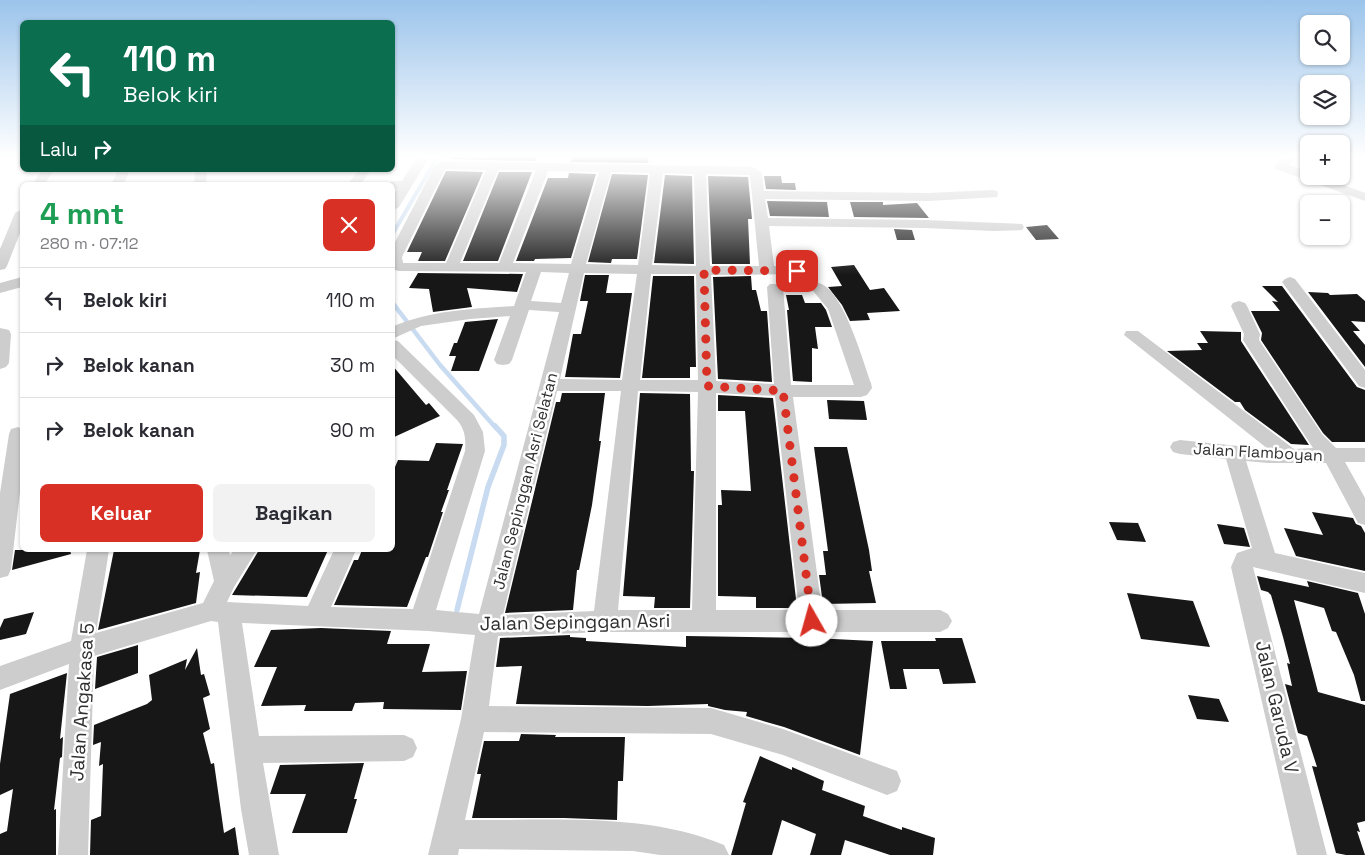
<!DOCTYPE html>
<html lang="id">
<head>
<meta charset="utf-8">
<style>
	:root { --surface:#fff; --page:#f2f2f3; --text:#2b2b33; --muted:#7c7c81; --line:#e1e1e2; --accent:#d93025 }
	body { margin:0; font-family:"Space Grotesk",sans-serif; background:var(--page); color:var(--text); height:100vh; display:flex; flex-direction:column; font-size:19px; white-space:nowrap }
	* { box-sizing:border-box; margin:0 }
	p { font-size:16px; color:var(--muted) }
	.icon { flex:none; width:28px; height:28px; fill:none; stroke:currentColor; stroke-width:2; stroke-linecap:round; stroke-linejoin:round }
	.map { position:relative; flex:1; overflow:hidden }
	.sheet { position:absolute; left:20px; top:182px; width:375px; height:370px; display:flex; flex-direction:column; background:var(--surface); border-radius:8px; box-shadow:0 1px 4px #0004 }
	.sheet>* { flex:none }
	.hud { position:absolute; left:20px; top:20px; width:375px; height:152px; border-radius:8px; box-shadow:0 1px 4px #0004; background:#0b6e4f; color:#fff; overflow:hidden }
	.fabs { position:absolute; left:1300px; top:15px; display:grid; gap:10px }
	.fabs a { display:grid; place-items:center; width:50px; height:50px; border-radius:8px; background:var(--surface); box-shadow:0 1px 4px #0004; font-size:25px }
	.pin { position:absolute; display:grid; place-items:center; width:42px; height:42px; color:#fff; margin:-21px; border-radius:10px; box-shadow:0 2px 8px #0006 }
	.me { position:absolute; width:55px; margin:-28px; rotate:353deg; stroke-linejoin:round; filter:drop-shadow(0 0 4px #0008) }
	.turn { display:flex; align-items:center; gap:18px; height:105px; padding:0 20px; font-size:22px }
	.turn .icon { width:65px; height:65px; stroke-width:2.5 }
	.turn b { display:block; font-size:35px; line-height:42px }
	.then { display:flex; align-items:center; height:48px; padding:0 20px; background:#0003; gap:10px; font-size:19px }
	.round { display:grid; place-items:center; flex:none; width:52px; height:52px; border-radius:8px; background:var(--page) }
	.summary { display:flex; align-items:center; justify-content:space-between; height:85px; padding:0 20px }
	h1 { font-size:30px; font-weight:600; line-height:38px; color:#1e9e55 }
	.primary-button { display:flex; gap:10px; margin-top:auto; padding:10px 20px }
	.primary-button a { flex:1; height:58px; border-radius:8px; background:var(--accent); color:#fff; font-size:20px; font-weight:600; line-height:58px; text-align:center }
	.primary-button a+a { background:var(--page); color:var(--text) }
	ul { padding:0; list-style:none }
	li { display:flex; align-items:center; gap:15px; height:65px; padding:0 20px; border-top:1px solid var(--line) }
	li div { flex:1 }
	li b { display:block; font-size:19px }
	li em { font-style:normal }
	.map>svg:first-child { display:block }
</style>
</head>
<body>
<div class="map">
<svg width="1365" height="855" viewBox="0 0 1365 855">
	<rect width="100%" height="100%" fill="#fff"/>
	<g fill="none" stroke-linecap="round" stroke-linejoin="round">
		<path stroke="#c8dbf0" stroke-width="4" d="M392 235 438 156"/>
		<path stroke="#c8dbf0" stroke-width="4.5" d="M392 302 440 365 496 428"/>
		<path stroke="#c8dbf0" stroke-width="5.5" d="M457 610 488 487 504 445V436L495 426"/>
	</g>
	<path fill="#171717" d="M452 156H537L535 161 450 159Z
		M573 156H625L649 157 648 163 571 162Z
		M446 171 483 172 445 261H418L422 252H407Z
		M499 172H532L498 261H463Z
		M569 173 596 174 571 258 535 259 534 261H516L548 178H568Z
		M612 174 648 175 637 259H612L611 263 588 262Z
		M665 175 692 176 694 264 654 263Z
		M708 176 748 177 752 219H748L750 264H712Z
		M764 176H781L782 183H795L796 190 766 189Z
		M767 201 827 202 829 217 770 216Z
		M850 202H883V205L917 203 929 218 854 217Z
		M1047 225 1059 239 1036 240 1026 227Z
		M894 229 912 230 915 240H897Z
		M854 265 870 290 884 288 900 311 867 313 870 320 850 321 842 305 828 287 842 286 831 267Z
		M418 273 523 274 517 292 467 288 472 307 433 312 429 289 409 288Z
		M585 275H609L606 293H632L620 378 565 377 573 334H581L588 301H580Z
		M653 276H694L696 367H690V378H642Z
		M751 276 752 290H756L761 311H767L772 382 718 379 713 277Z
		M1262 286H1282L1357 387 1365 390V442H1332L1323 433 1261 340 1262 333 1251 311H1280L1272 301 1278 302Z
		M1308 292 1328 293 1330 295 1357 294 1365 301V322L1351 321 1360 331H1353L1365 345V367Z
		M786 295H802L805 303H821L826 310 832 327H815L818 349 812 348V382L793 381 787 310H789Z
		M498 319 479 371H451L456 356H449L454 343H457L465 322Z
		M1200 331 1241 332V341L1309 445 1291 444 1245 410 1240 402H1235L1167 351 1202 350 1197 343H1208Z
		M392 365 426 405 429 403 440 416 392 438Z
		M562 393H605L599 441H601L592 505 579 570H577L573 610 505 613 556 402H560Z
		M640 393 690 394 691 471H694L690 608H654L655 597 623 596Z
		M718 395 773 398 797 608H756V597L718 596V505H722L721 490 751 491 745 411H718Z
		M827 400 864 401 867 420 829 419Z
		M436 443 463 444 447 490H449L441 512H443L428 557H426L407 607 334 605 354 560H358L362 550H392V474L398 460 429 461Z
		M814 447H847L869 550 872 571H869L876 603 823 604 819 575H826L823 551H828Z
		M1312 512 1353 518 1356 524 1361 526 1365 533V571L1296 556 1284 528 1323 535Z
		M1109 522 1138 523 1146 542 1117 540Z
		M1217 524 1244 528 1250 547 1224 544Z
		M15 550H70L71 554 12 570Z
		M114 550H200L196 573 200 572 196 603 98 630Z
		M259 550H328L307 597 232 595Z
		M1257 576 1309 587 1307 581 1358 593 1365 614V701H1361L1354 675 1336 632 1332 631 1324 608 1294 600 1318 692 1365 705V821L1357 823 1360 832 1357 831 1365 855H1346L1336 853 1312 766 1317 767 1307 736 1298 733 1285 684 1292 686 1287 663 1290 664 1283 637 1271 595 1268 592 1261 590Z
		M1127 593 1193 601 1210 647 1141 639Z
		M34 612 26 634 0 640V628L4 619Z
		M321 628 391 631 387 644H430L422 672 467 671 461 710 383 709 384 702 355 703 352 711H304L306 705 261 706 277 667H254L271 630Z
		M570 635V637L586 638V641L686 647V636L814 638 873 641 860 755 784 727 746 716 747 712 725 710 708 706V704L648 706 516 704 522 666 496 667 500 638Z
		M935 638H962L976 683 943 684 939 669H903L907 689H890L881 641H936Z
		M138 645V673L95 689 97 657Z
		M197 648 201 675 204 674 210 695 203 698 210 729 203 733 211 764 214 763 224 833 235 827 239 855H90L91 820 101 816 103 764 99 766 101 742 93 745 94 725 147 704 152 700 149 675 187 659 185 670Z
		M67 673 60 739 63 737 62 757 60 758 54 810 56 809V855H0V834L7 831 13 789 0 795V764L10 694Z
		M1188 695 1219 699 1229 722 1197 719Z
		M521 734 556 735 555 737H625L623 781H618L617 820 564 818H472L481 774H477L484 741H519Z
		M760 756 792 770V767L824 781 822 790 865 806 863 816 902 830V827L935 838 933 855H890L845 840 841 855H810L816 834 782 820 772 855H731L746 803 743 802Z
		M364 763 354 799H357L347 833H292L306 794H270L280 765Z"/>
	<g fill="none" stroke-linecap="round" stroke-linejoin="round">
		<path fill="#cdcdcd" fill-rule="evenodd" d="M418 156H430L399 207 392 211V196L397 189H392V185H386L392 181H402Z
			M1286 156H1299L1289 165 1309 172V176H1320L1365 193V201L1276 169 1274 166Z
			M441 161 753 167 762 173 764 191 928 193 992 190 997 191 998 194 997 197 928 201 765 199 768 218 925 220 1022 224 1024 227 1022 230 994 231 925 228 769 226 774 266 802 268 804 271 802 274 711 275 716 381 774 384 767 287 770 284H780L783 287 791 385H854L828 309 809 286 812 283C840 276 863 362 871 383L872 388 867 395 861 397H793L822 610H940L948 614 952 621 948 628 940 632H605L498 636 489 706 711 708 783 729 897 771 901 781 897 791 887 795 783 755 711 734 484 732 465 820C551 821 645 812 724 845L729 855H660L633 851 459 849 458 855H428L461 719 475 635 428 631 242 623 259 736 404 735 413 739 417 748 413 757 404 761 263 763 279 855H249L241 809 218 622 211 621 94 656 88 855H58L69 664 0 690V666L71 641 87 550H109L96 633 203 603 214 581 207 550H229L230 555 234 550H257L234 587 227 602 308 606 334 550H356L331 607 413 609 465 451C466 439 465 429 457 420L392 355V340L398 341 474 415 483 432 485 451 436 610 479 614 559 312 529 310 512 360 509 364 503 365 497 364 494 360 510 316 470 319 421 326 392 339V327C430 310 473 309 514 306L526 272 399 271 392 269V248L435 165ZM445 169 486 170 446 263H403L402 257ZM498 170H536L499 263H460ZM548 171 599 172 571 264 513 263ZM611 172 650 173 638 265 586 264ZM663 173 694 174 696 266 652 265ZM706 174 750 175 759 266H710ZM541 272 569 273 561 303 531 301ZM584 273 637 274 622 380 560 379ZM651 274H696L698 380H640ZM557 391H621L594 611 503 615ZM638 391 698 392 692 610H618ZM716 393 775 396 799 610H716Z
			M42 170H54L44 185H32Z
			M118 170H130L123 185H111Z
			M195 170H207L206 185H194Z
			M359 170H371L360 185H347Z
			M22 209V228L7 266 5 269 0 270V249L15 213Z
			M22 277V287L0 293V283Z
			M1290 277 1295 279 1365 370V388L1359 386 1282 282 1285 279Z
			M1239 301 1245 303 1247 306 1260 334 1259 340 1322 434 1336 448H1365V462H1345L1365 498V525L1358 523 1326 463H1268L1246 461 1275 553 1365 573V593L1253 567 1327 855H1297L1231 567 1237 553 1252 548 1226 459 1180 454 1173 452 1170 447 1173 442 1180 440 1268 449 1124 335 1126 331H1138L1294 449 1313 448 1243 340 1244 334 1231 306 1233 303Z
			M0 328 9 330 11 334 9 363 6 367 0 369Z
			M18 427 22 429V475L11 569 8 576 0 578V493L9 434 11 429Z"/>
	</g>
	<linearGradient id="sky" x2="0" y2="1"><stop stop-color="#9bc4eb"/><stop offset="0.57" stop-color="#fff"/><stop offset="1" stop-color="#fff" stop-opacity="0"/></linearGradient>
	<rect width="1365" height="275" fill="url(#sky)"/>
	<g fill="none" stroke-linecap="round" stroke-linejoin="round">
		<path stroke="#d93025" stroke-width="9" stroke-dasharray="0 16.2" d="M797 271 704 270 707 386 783 391 812 621"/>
	</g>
	<g text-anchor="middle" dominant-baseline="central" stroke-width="5" stroke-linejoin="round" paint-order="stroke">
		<g font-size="16" fill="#303030" stroke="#fff">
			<text transform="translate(1258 452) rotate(3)">Jalan Flamboyan</text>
			<text transform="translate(525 481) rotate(-76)">Jalan Sepinggan Asri Selatan</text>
		</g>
		<g font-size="19" fill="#303030" stroke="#fff">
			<text transform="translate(575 622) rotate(-1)">Jalan Sepinggan Asri</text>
			<text transform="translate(82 702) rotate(-86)">Jalan Angakasa 5</text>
			<text transform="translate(1277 707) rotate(77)">Jalan Garuda V</text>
		</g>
	</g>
</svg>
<div class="fabs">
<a><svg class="icon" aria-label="search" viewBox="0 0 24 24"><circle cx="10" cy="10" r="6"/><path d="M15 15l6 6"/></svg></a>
<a><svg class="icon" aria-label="layers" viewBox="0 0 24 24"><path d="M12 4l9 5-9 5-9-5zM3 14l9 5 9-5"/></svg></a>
<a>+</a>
<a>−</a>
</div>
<div class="pin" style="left:797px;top:271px;background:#d93025"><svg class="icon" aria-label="arrive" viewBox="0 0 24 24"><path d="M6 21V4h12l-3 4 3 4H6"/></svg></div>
<svg class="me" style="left:812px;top:621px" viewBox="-20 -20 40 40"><circle r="19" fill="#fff"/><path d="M0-13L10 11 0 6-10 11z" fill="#d93025"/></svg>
<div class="hud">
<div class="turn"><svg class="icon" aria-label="left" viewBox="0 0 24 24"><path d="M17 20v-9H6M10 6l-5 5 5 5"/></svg><div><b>110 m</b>Belok kiri</div></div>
<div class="then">Lalu<svg class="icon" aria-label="right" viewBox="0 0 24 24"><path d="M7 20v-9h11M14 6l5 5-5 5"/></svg></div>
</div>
<section class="sheet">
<div class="summary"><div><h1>4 mnt</h1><p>280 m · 07:12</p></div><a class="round" style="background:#d93025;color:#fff"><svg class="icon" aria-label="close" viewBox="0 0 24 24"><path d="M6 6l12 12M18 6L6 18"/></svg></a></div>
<ul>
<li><svg class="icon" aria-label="left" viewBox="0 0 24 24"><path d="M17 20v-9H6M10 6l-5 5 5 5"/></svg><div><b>Belok kiri</b></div><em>110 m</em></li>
<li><svg class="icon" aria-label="right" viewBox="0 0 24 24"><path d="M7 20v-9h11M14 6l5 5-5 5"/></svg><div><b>Belok kanan</b></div><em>30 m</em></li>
<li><svg class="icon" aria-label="right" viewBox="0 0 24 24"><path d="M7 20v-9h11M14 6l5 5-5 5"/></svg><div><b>Belok kanan</b></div><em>90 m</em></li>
</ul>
<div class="primary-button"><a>Keluar</a><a>Bagikan</a></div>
</section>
</div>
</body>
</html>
